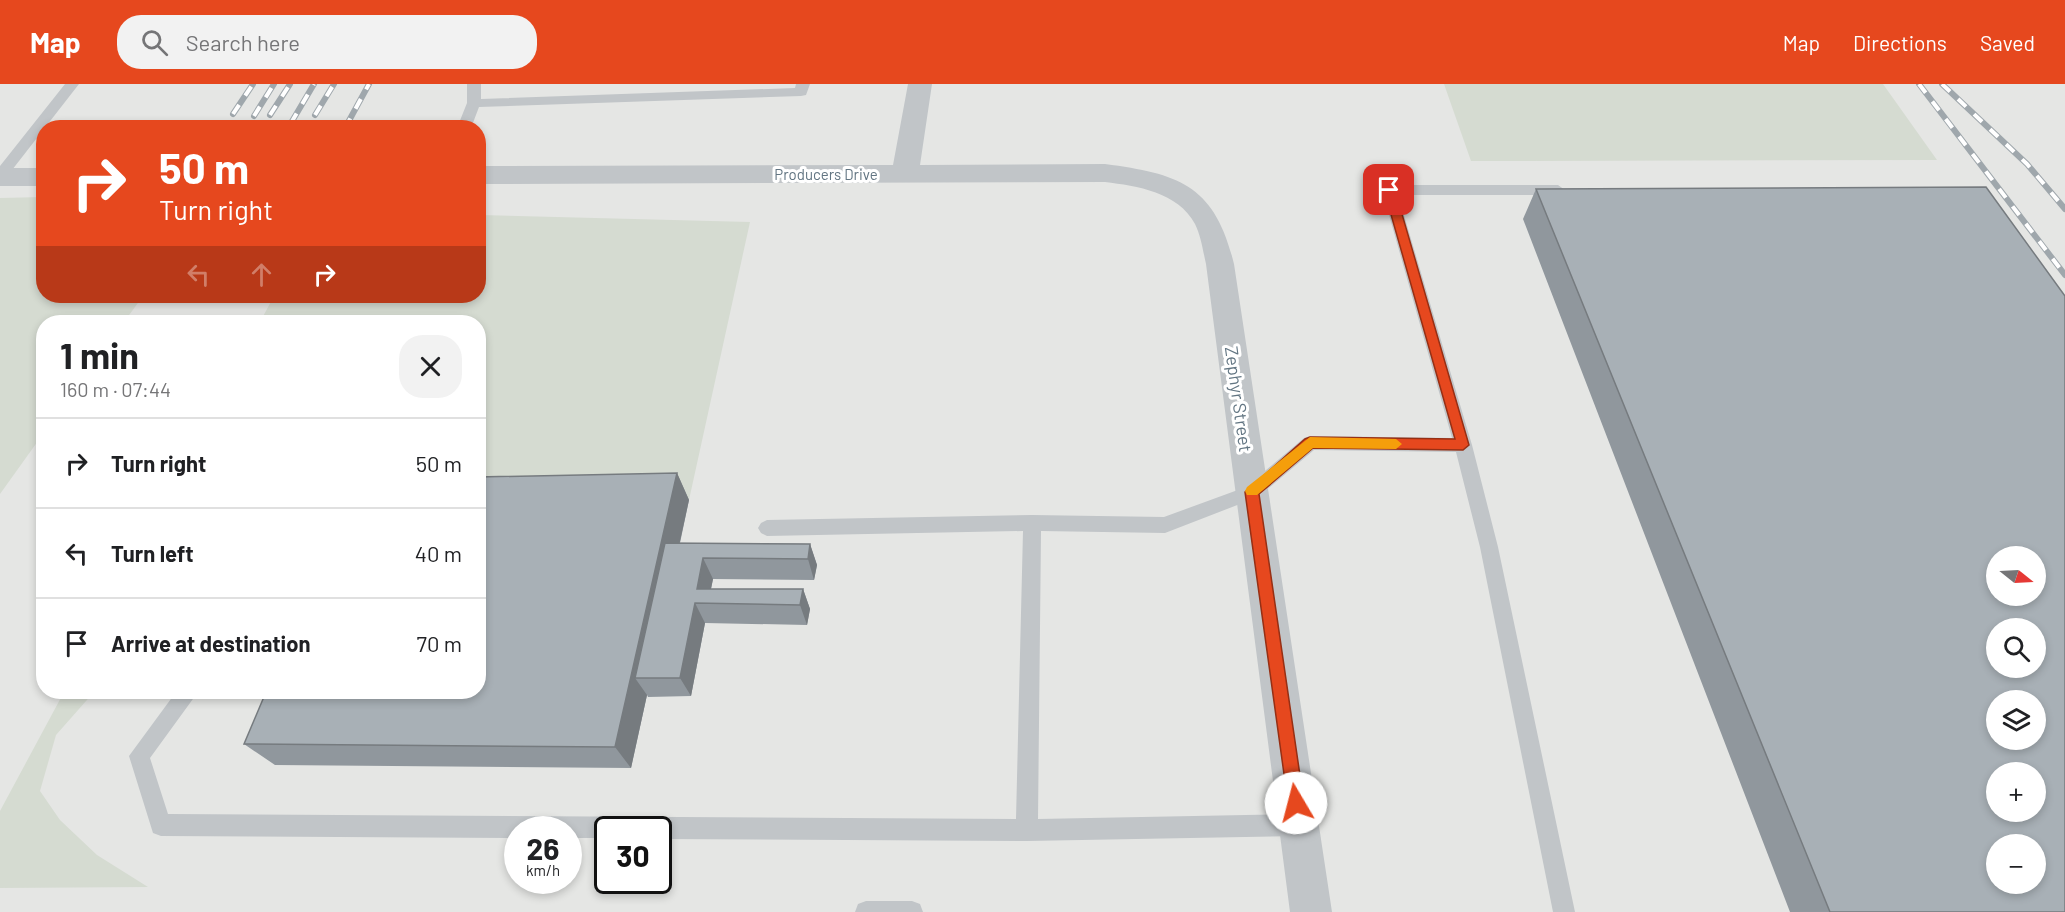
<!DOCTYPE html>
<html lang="en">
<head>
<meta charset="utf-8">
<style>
	:root { --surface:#fff; --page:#f2f2f2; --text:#202124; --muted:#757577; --line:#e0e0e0; --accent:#e6481e }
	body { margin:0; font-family:Barlow,sans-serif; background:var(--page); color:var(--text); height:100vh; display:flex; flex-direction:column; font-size:22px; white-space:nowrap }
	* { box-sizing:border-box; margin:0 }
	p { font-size:20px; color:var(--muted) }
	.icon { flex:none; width:33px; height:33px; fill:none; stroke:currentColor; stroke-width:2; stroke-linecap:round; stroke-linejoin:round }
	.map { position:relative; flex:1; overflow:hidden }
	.drawer { position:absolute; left:36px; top:231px; width:450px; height:384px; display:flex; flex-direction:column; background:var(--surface); border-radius:24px; box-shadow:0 3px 9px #0003 }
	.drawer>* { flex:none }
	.guide { position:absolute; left:36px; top:36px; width:450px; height:183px; border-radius:24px; box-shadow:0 3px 9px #0003; background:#e6481e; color:#fff; overflow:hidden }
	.needle { width:39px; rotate:108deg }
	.controls { position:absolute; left:1986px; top:462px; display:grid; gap:12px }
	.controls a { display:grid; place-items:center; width:60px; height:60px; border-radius:50%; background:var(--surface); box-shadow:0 3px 9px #0003; font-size:30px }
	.speed { position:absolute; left:504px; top:732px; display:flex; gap:12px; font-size:30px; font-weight:700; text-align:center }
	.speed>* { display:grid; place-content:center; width:78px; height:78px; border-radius:50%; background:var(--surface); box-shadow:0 3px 9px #0003; line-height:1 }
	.speed small { font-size:15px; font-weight:400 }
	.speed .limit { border:3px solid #111; border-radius:9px; background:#fff; color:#111 }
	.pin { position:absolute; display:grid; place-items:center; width:51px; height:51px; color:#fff; margin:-26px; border-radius:12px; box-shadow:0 3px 9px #0006 }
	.me { position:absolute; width:66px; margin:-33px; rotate:352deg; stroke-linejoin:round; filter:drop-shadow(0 0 4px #0008) }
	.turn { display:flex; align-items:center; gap:21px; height:126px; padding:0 24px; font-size:27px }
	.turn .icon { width:78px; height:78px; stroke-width:2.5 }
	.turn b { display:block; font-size:42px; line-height:51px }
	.lanes { display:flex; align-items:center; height:57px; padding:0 24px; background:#0003; justify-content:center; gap:30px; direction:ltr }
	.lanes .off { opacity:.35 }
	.round { display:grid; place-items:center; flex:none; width:63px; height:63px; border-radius:24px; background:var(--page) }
	.head { display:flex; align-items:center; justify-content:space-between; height:102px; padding:0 24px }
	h1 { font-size:36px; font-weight:700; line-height:45px }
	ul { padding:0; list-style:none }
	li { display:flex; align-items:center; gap:18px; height:90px; padding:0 24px; border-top:2px solid var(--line) }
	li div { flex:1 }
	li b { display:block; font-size:22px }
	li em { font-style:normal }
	header { display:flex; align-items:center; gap:36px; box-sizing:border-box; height:84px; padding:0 30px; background:var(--accent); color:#fff }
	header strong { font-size:28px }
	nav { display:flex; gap:33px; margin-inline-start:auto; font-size:21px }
	.search { width:420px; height:54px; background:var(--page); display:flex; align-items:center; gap:15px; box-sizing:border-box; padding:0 21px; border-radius:24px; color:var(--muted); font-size:22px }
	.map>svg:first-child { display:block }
</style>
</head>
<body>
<header>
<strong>Map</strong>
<div class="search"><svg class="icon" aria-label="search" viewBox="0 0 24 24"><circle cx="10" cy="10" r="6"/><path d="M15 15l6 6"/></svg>Search here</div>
<nav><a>Map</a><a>Directions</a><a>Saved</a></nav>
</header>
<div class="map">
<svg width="2065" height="828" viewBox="0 0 2065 828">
	<rect width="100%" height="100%" fill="#f4f4f0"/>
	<path fill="#e5e6e4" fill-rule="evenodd" d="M0 0H2065V828H0ZM44 44H478V212H44ZM44 238H478V608H44ZM1996 472H2036V512H1996ZM1996 544H2036V584H1996ZM1996 616H2036V656H1996ZM1996 688H2036V728H1996ZM518 746H568V796H518ZM608 746H658V796H608ZM1996 760H2036V800H1996Z"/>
	<path fill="#d5dbd1" d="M1444 0H1883L1937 76 1471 77Z
		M43 113 44 212H143L124 238H44L43 350 0 410V114Z
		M479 131 750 138 689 416 479 421 478 238H260L274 212H478Z
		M64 608H94L56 651 40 707 60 736 97 771 148 803 0 804V727Z"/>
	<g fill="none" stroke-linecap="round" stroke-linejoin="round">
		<path fill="#c1c5c8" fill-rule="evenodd" d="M65 0H79L5 95 0 97V82Z
			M467 0H481V15L795 4 796 0H810L806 11 801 12 479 23 471 44H457L467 19Z
			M1389 101H1558L1565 106 1558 111H1398L1472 361 1498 463 1575 828H1553L1480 463 1456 368 1314 366 1258 413 1165 449 1041 447 1038 735 1299 730 1307 733 1310 741 1307 749 1299 752 1027 757 658 755V746H608V754H568V746H518V754L161 752 153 749 129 672 176 608H198L150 674 168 730 1016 735 1023 447 767 452 761 449 758 444 761 439 767 436 1032 431 1164 433 1246 403 1304 354 1310 352 1452 354 1382 106Z
			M866 817H912L920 820 923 828H855L858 820Z"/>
		<path fill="#c1c5c8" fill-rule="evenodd" d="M908 0H932L920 81 1105 80C1181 90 1215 102 1234 180L1332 828H1290L1206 180C1203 167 1201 152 1195 140 1178 108 1137 102 1105 98L478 100V82L893 81Z
			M0 84H44V102H0Z"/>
		<g stroke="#9fa7ac" stroke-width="6">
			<path id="rail" d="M1919 0 2065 191
				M1942 0 2027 80 2065 125
				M233 30 253 0
				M270 31 290 0
				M315 31 334 0
				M254 32 274 0
				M291 39 314 0
				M345 44 369 0"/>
		</g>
		<use href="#rail" stroke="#fff" stroke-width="4" stroke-dasharray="11" stroke-linecap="butt"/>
	</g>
	<path fill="#90979d" d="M1536 105 2065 828H1790L1523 135Z
		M677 389 689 416 680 459 810 460 817 481 814 496 713 495 711 505H803L810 525 807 541 705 539 691 612 648 613 647 611 631 684 275 681 244 660Z"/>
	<path fill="#767b7f" d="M677 389 689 416 650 594H635L647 611 631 684 615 663Z
		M810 460 817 481 814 496 808 475Z
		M703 474 713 495 708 519 697 505Z
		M803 505 810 525 807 541 800 521Z
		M695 519 705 539 691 612 680 594Z"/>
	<path fill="#a8b0b6" stroke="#767b7f" stroke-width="1.5" fill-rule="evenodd" d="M1986 103 2065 212V828H1830L1536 105ZM1996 472H2036V512H1996ZM1996 544H2036V584H1996ZM1996 616H2036V656H1996ZM1996 688H2036V728H1996ZM1996 760H2036V800H1996Z
		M677 389 615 663 244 660 266 608H478V393Z
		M665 459 810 460 808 475 703 474 697 505H803L800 521 695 519 680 594H635Z"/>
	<path fill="#e6481e" stroke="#962f14" stroke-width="1.5" d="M1389 102 1395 106 1469 361 1463 366 1313 364 1259 410 1304 719 1301 725 1296 727 1290 725 1288 719 1245 408 1305 355 1310 353 1455 355 1384 106Z"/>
	<path fill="#f59e0b" d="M1310 353 1396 355 1402 360 1396 365 1313 364 1257 411H1247L1245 407 1247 403Z"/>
	<g text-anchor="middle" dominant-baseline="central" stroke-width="6" stroke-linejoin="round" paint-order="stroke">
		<g font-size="15" fill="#627582" stroke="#fff">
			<text x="826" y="90">Producers Drive</text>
		</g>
		<g font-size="18" fill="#627582" stroke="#fff">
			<text transform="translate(1239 315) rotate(82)">Zephyr Street</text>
		</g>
	</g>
</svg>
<div class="controls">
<a><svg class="needle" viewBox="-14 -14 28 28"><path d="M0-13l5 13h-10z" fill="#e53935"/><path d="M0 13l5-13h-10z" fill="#757577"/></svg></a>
<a><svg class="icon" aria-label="search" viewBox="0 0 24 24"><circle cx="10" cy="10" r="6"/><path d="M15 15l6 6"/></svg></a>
<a><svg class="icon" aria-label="layers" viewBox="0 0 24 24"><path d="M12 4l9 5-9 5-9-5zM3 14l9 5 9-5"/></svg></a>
<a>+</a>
<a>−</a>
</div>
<div class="speed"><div>26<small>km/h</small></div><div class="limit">30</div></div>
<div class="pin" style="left:1389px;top:106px;background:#d93025"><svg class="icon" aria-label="arrive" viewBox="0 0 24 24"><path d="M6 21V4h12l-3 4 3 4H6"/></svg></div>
<svg class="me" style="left:1296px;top:719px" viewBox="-20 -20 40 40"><circle r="19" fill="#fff"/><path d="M0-13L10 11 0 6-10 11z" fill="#e6481e"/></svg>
<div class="guide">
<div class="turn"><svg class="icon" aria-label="right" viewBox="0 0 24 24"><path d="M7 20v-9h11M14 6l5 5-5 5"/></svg><div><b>50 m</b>Turn right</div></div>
<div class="lanes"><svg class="icon off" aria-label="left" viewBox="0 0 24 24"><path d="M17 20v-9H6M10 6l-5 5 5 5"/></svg><svg class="icon off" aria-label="ahead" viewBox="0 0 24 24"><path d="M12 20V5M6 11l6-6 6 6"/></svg><svg class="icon" aria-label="right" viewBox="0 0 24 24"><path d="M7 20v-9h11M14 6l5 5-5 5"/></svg></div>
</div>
<section class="drawer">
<div class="head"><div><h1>1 min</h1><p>160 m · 07:44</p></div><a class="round"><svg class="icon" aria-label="close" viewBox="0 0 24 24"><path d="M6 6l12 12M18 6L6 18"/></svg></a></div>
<ul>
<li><svg class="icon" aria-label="right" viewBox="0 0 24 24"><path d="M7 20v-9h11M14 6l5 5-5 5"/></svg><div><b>Turn right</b></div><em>50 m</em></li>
<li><svg class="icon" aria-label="left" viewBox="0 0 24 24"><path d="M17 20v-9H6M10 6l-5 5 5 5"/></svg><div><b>Turn left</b></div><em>40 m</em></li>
<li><svg class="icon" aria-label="arrive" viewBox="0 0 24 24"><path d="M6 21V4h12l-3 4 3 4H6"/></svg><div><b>Arrive at destination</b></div><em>70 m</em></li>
</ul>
</section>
</div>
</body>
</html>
